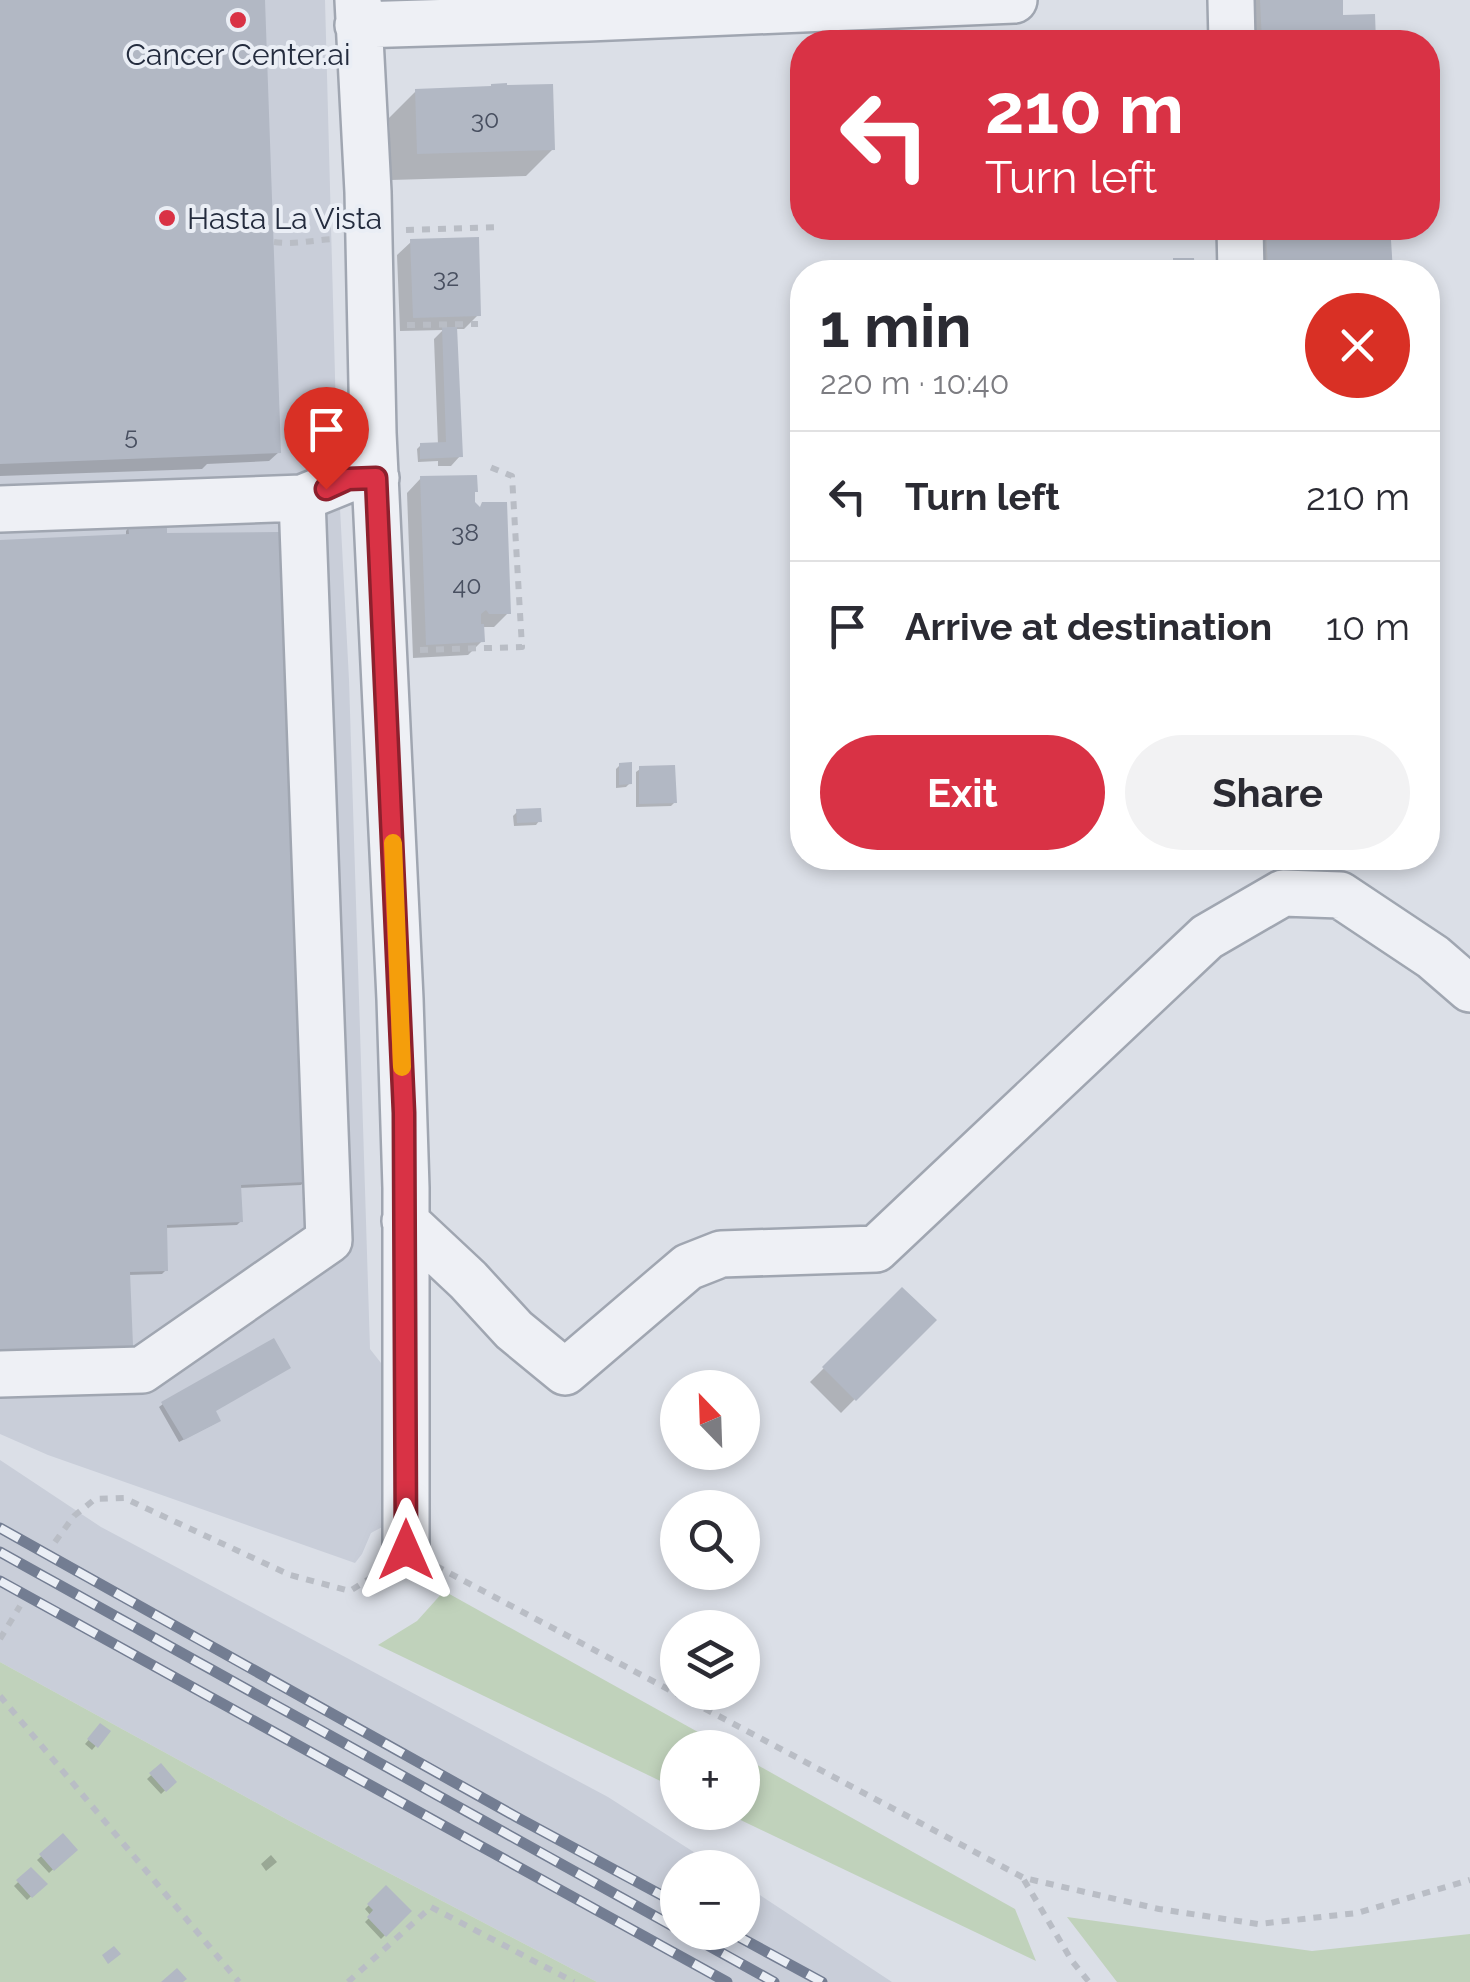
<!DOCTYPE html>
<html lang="en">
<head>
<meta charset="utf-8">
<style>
	:root { --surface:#fff; --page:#f2f2f3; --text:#2b2b33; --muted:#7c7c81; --line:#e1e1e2; --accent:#d93245 }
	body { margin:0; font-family:Raleway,sans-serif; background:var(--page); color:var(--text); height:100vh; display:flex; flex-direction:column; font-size:38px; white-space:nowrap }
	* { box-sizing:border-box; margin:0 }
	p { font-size:32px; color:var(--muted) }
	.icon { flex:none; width:55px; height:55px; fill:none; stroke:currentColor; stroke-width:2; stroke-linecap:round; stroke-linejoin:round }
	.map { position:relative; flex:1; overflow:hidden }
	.drawer { position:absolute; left:790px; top:260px; width:650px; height:610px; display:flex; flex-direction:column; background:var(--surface); border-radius:40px; box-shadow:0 5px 15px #0003 }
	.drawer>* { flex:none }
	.top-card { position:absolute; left:790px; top:30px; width:650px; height:210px; border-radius:40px; box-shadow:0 5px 15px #0003; background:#d93245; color:#fff; overflow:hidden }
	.needle { width:65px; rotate:337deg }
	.controls { position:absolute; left:660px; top:1370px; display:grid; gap:20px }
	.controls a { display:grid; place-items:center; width:100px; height:100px; border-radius:50%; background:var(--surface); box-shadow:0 5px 15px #0003; font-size:50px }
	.pin { position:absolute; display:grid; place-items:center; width:85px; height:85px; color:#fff; margin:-102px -42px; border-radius:50% 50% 50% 0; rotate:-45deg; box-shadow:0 0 10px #0007 }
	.pin .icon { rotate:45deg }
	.me { position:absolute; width:110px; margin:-55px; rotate:0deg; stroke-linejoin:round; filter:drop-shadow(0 0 8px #0008) }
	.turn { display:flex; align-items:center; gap:35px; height:210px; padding:0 30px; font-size:45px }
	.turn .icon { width:130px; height:130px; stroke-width:2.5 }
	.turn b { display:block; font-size:70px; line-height:85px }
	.round { display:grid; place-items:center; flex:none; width:105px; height:105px; border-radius:52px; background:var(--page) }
	.overview { display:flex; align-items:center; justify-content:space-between; height:170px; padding:0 30px }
	h1 { font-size:60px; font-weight:700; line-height:75px }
	.button { display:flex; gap:20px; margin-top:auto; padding:20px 30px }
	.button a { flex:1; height:115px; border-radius:60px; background:var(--accent); color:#fff; font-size:40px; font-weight:700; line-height:115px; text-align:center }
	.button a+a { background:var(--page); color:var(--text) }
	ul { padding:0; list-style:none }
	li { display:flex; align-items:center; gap:30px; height:130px; padding:0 30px; border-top:2px solid var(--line) }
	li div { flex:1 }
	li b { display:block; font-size:38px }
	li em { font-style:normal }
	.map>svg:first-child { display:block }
</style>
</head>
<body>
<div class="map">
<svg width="1470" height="1982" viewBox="0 0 1470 1982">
	<rect width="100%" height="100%" fill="#dbdfe7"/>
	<path fill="#c9ced9" d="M0 0H325L337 451 349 680 370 1349 381 1363 384 1526 371 1533 362 1554 355 1563 48 1455 0 1434Z
		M0 1460 101 1527 608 1797 717 1867 678 1868V1932H742L743 1884 892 1982H597L288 1820 0 1662Z"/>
	<path fill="#c0d2bb" d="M444 1591 725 1747 678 1748 677 1789 378 1645 417 1621Z
		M0 1662 288 1820 597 1982H0Z
		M743 1757 1015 1909 1036 1961 726 1813 742 1812Z
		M1067 1917 1312 1951 1470 1934V1982H1117Z"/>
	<path fill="#0003" d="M0 0H263L279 452 269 461 207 464 202 469 0 476Z
		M1247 0H1340L1341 18 1373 17V42H1248Z
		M416 91 553 149 526 176 391 180 389 118Z
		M1255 228H1386L1390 272H1254Z
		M412 241 478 315 464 329H455L460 456 451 466H438V461L418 462 417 449 421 445H438L434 339 443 330 400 331 397 255Z
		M421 478 472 494 508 613 494 627H482V641L468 655 413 658 407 493Z
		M129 527 296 1040 305 1181 301 1185 239 1188 241 1221 237 1225 164 1228 166 1270 162 1274 128 1275 131 1345 127 1349 0 1354V542L126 537V531Z
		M620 765 630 783 626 787 616 788V769Z
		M640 769 675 802 671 806 636 807V772Z
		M517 812 539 821 536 825 514 826 513 816Z
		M902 1290 933 1320 841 1413 810 1382Z
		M163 1404 213 1412 214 1424 179 1442 159 1407Z
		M101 1726 108 1732 92 1750 85 1744Z
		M160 1767 174 1782 161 1794 147 1779Z
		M63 1837 74 1850 49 1873 37 1860Z
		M271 1855 277 1862 266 1871 261 1864Z
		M31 1870 44 1884 27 1900 14 1886Z
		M386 1888 409 1911 381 1939 365 1922 371 1916 365 1909Z"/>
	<path fill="#b2b8c4" d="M0 0H265L281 453 0 464Z
		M1260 0H1343V15L1375 14 1376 42H1262Z
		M507 83V85L553 84 555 150 417 154 415 89 491 86V84Z
		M1266 228H1388L1389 240H1391L1393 272H1268Z
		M479 237 481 316 413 318 410 239Z
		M1173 258H1194L1195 272H1173Z
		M442 327H457L463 457 420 459V443L446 442Z
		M477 475 478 492H475V502L480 507 482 502H507L511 614H489L486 610 481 614V624H484L485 642 426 645 420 476Z
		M167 523V533L281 532 291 789 293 790 299 1038H301L307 1182 241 1185 243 1222 167 1225 168 1271 130 1272 133 1346 81 1350 0 1351V540L129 534 128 525Z
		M632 762V784L619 785V763Z
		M675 765 677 803 639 804V766Z
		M541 808 542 822 517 823 516 809Z
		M902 1287 937 1320 856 1401 822 1367Z
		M274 1338 291 1368 216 1411 221 1421 184 1440 161 1402Z
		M100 1723 111 1731 98 1748 87 1739Z
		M161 1763 177 1782 166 1792 149 1773Z
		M63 1833 78 1850 54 1871 39 1854Z
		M31 1867 48 1884 32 1898 16 1880Z
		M386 1885 412 1911 386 1937 367 1917 373 1910 367 1904Z
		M114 1946 121 1954 108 1964 102 1955Z
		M177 1968 187 1979 183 1982H161Z"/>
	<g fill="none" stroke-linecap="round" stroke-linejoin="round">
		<g stroke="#a0a6b1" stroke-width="50">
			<path id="minor" d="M358 0 368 192 373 433 400 999 406 1188V1550
				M1231 0 1232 42
				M358 25 588 18 1014 0
				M1240 228 1241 272
				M0 509 302 498 349 479 376 478
				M405 1221 468 1280 514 1330 565 1372 688 1267 721 1254 876 1249 1207 937 1283 893 1340 895 1433 957 1470 989
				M0 1374 142 1370 329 1240 302 498"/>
		</g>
		<path stroke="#b9bdc5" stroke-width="6" stroke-dasharray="8 8" stroke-linecap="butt" d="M406 230 500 227
			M274 242C295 245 313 240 334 239
			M407 325 478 324
			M420 650 522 647 512 476 485 465
			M55 1542 74 1516 95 1499 124 1498 290 1575 350 1591 377 1574
			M436 1566 1024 1878 1159 1909 1258 1924 1357 1913 1470 1880
			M0 1639 20 1606
			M0 1696 239 1982
			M1024 1880 1072 1961 1089 1982
			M348 1982 431 1907 574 1982"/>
		<use href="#minor" stroke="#eef0f5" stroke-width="45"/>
		<g stroke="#737d92" stroke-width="11">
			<path id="rail" d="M0 1528 520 1819 678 1904
				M0 1552 678 1929
				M0 1581 727 1982
				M684 1932 774 1982
				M730 1932 822 1982"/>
		</g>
		<use href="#rail" stroke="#eaeef5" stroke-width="8" stroke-dasharray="22" stroke-linecap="butt"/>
	</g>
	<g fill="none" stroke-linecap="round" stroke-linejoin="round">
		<g stroke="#8d202d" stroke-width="25">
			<path id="route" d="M326 489 348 479 376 478 404 1113 406 1550"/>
		</g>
		<use href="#route" stroke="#d93245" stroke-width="18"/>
		<path stroke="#f59e0b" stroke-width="18" d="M393 843 402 1067"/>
	</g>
	<g fill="#d93245" stroke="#eaeef5" stroke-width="4">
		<circle cx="238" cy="20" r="10"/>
		<circle cx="167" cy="218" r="10"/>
	</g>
	<g text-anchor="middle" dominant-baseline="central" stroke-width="8" stroke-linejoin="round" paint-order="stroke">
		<g font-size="25" fill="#484f60">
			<text x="485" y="119">30</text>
			<text x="446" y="277">32</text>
			<text x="131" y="435">5</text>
			<text x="465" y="532">38</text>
			<text x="467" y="585">40</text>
		</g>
		<g font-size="30" fill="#242c3e" stroke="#eaeef5">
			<text x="238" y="54">Cancer Center.ai</text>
			<text x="187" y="218" text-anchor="start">Hasta La Vista</text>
		</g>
	</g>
</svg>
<div class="controls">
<a><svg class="needle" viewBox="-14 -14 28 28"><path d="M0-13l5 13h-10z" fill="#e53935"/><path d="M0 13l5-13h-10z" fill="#7c7c81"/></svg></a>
<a><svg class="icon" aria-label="search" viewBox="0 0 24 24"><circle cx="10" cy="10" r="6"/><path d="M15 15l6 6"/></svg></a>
<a><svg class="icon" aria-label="layers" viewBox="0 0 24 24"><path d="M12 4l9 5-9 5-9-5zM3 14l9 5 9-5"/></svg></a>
<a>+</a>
<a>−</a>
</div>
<div class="pin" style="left:326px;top:489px;background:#d93025"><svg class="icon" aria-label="arrive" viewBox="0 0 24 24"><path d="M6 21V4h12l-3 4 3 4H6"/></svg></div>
<svg class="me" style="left:406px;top:1550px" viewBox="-20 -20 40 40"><path d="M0-17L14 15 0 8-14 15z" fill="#d93245" stroke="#fff" stroke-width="4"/></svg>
<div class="top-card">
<div class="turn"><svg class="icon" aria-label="left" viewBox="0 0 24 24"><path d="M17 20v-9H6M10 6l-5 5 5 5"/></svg><div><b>210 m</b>Turn left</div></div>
</div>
<section class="drawer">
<div class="overview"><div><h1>1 min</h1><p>220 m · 10:40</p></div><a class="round" style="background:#d93025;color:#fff"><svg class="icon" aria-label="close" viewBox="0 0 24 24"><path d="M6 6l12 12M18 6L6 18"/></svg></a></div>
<ul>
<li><svg class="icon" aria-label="left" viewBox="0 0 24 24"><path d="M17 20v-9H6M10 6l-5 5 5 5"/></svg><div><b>Turn left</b></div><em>210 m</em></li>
<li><svg class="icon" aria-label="arrive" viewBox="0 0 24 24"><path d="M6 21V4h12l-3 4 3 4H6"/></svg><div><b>Arrive at destination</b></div><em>10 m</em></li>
</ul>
<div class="button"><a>Exit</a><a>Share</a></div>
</section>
</div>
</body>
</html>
